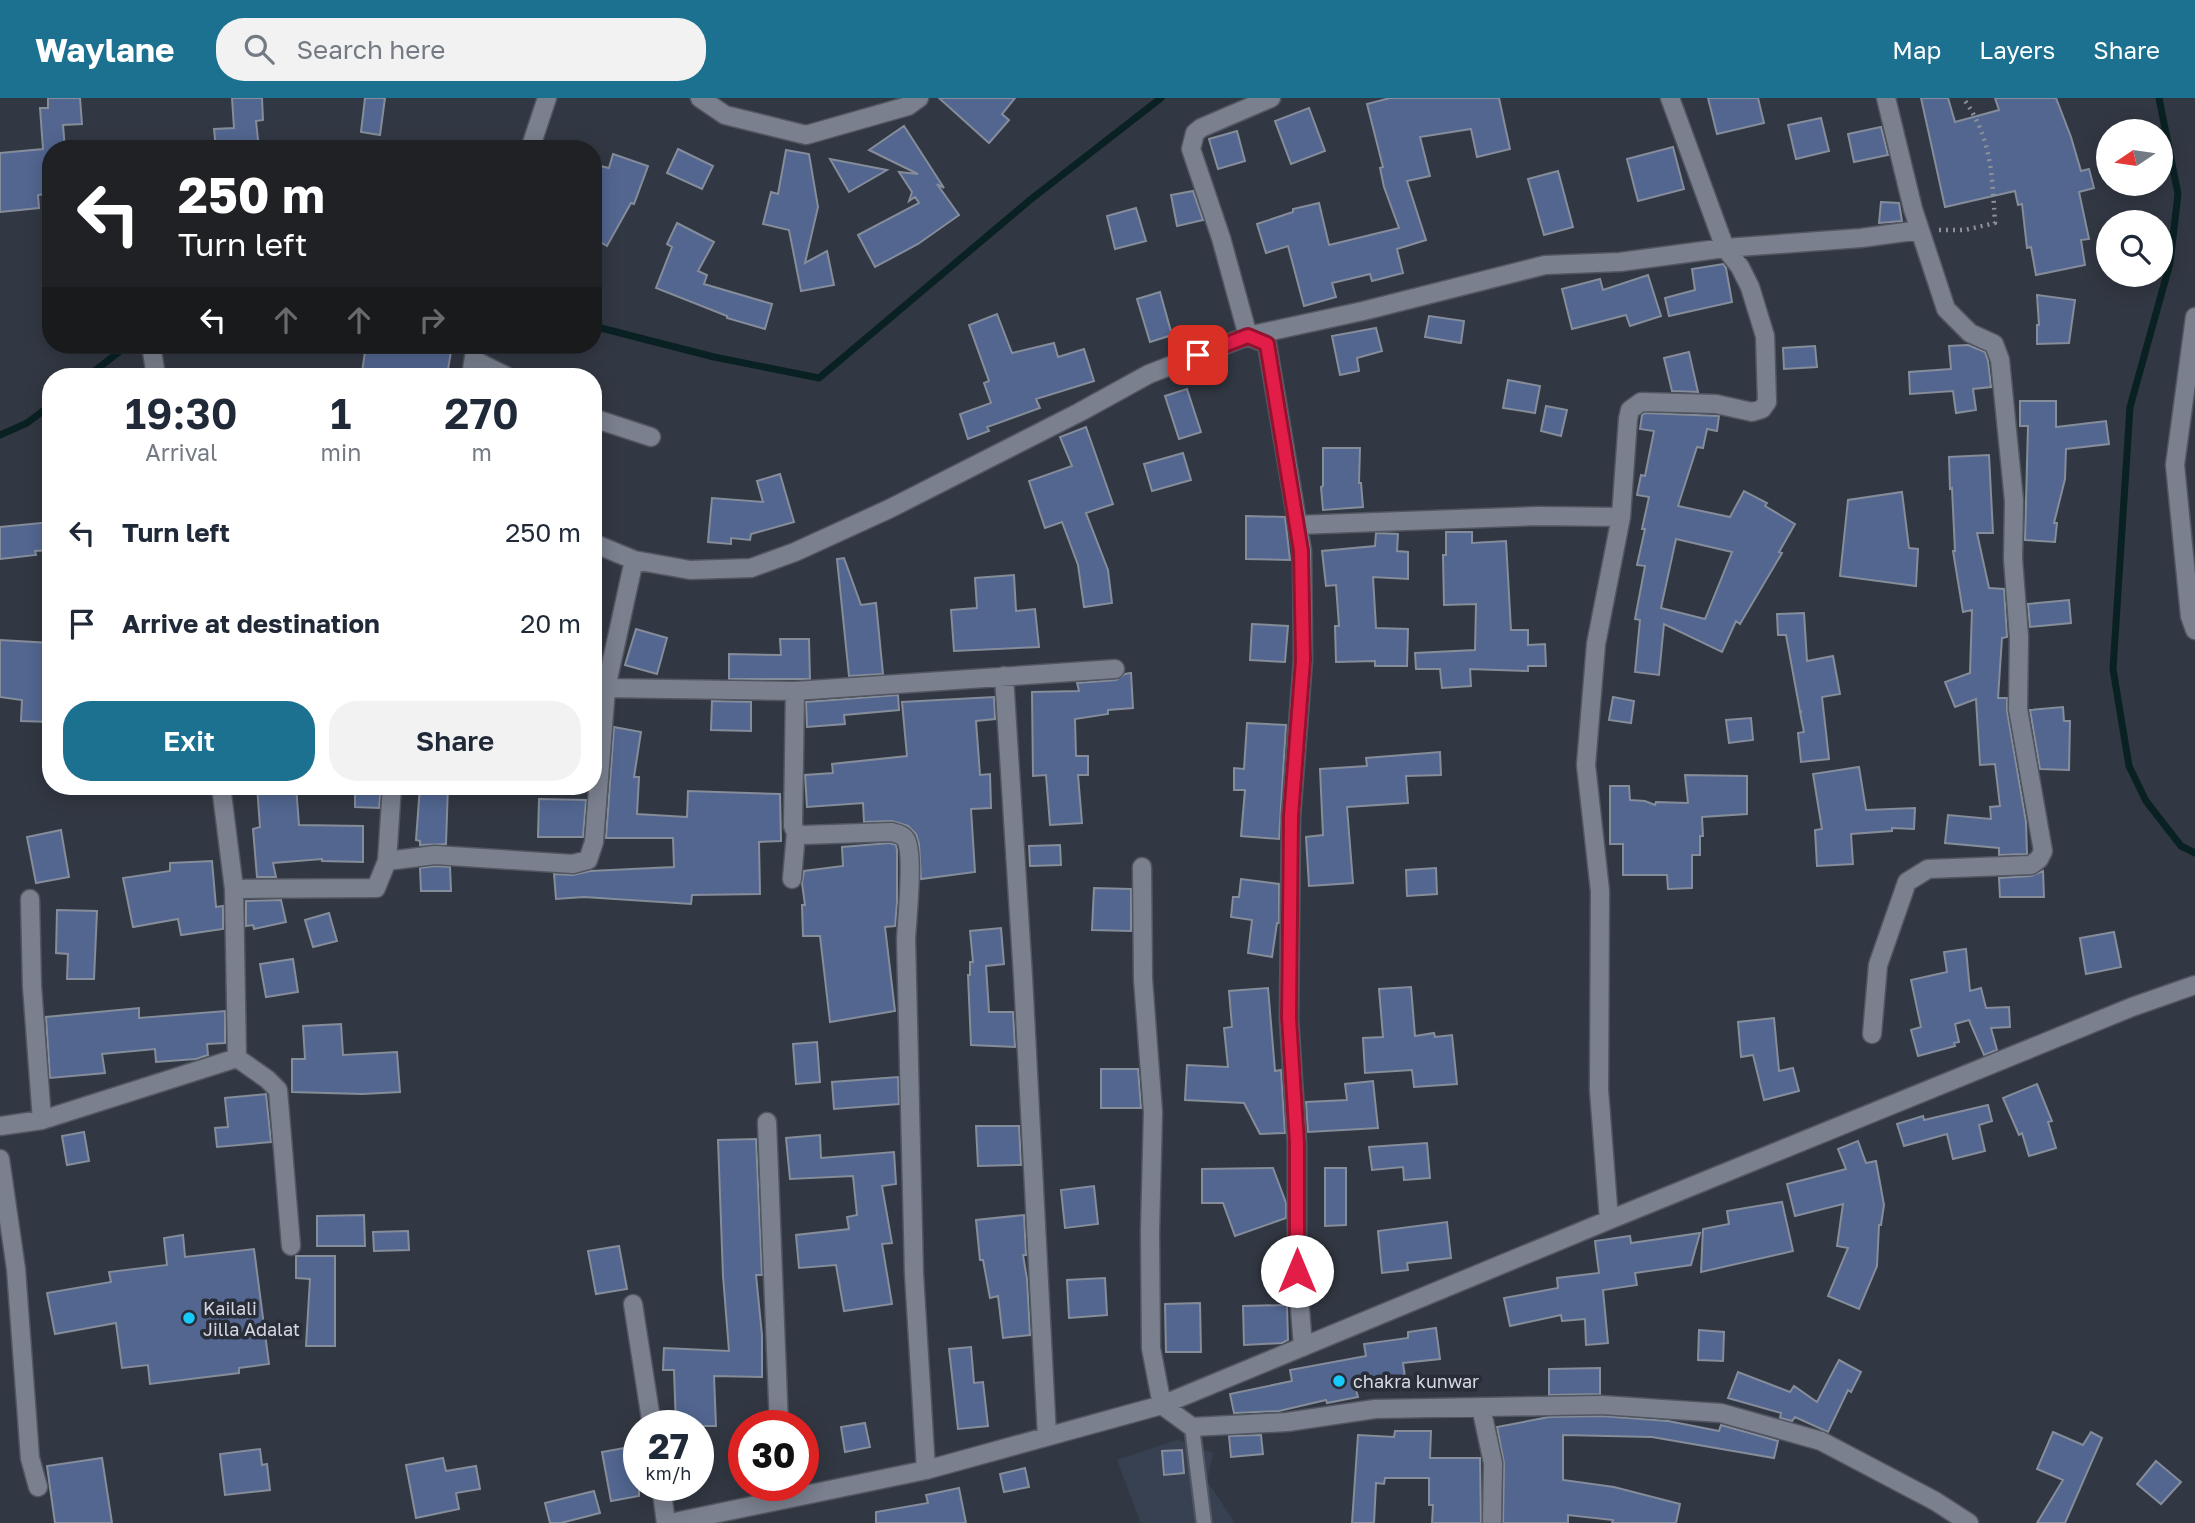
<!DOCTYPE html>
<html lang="en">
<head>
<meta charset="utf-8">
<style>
	:root { --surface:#fff; --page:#f2f2f3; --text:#1f2937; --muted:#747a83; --accent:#1c7190 }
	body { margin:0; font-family:"Golos Text",sans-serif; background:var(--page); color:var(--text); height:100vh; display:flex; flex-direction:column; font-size:26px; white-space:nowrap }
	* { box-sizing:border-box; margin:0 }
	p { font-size:23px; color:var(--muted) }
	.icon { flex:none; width:38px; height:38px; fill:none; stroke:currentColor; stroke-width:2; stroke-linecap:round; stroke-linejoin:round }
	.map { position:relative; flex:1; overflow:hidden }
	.details { position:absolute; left:42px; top:270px; width:560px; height:427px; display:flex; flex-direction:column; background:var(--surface); border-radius:28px; box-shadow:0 4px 18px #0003 }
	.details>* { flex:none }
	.banner { position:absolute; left:42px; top:42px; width:560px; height:214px; border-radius:28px; box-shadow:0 4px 18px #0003; background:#202124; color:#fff; overflow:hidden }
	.needle { width:46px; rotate:257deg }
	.controls { position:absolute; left:2096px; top:21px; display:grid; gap:14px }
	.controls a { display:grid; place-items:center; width:77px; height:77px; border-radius:50%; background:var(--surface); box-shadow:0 4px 18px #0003; font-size:35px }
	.speed { position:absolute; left:623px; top:1312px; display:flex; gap:14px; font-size:35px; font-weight:700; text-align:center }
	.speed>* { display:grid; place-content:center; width:91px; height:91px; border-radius:50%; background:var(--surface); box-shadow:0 4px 18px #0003; line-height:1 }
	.speed small { font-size:18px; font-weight:400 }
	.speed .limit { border:10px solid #d22; background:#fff; color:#111 }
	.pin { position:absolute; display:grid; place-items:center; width:60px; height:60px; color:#fff; margin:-30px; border-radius:14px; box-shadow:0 4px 10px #0006 }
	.me { position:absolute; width:77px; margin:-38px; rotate:0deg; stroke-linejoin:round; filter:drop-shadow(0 0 5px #0008) }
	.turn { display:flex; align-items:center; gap:24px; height:147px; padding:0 21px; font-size:32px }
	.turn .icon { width:91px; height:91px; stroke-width:2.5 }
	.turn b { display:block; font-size:49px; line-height:60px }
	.lanes { display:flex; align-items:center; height:66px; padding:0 21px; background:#0003; justify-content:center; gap:35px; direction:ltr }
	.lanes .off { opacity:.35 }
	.eta { display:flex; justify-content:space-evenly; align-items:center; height:119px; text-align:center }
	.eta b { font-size:42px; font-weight:600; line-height:49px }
	.button { display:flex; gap:14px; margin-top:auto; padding:14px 21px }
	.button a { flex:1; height:80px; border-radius:28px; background:var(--accent); color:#fff; font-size:28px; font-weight:600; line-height:80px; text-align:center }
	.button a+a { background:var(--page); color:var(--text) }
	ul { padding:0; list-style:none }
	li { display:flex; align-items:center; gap:21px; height:91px; padding:0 21px }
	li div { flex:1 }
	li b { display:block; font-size:26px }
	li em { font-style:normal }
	header { display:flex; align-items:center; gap:42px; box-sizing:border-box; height:98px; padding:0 35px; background:var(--accent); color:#fff }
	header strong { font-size:33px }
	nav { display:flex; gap:38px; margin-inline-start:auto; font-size:24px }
	.search { width:490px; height:63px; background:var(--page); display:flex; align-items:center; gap:18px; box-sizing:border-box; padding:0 24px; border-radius:28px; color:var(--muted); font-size:26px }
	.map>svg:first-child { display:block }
</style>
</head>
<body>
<header>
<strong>Waylane</strong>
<div class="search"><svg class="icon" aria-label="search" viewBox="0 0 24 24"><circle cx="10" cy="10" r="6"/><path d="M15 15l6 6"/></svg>Search here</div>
<nav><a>Map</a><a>Layers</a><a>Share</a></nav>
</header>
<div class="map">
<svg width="2195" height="1425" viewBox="0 0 2195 1425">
	<rect width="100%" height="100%" fill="#323843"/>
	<path fill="#384152" d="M1177 1342 1213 1355 1207 1383 1235 1425H1141L1117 1362Z"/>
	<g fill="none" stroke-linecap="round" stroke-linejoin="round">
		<path stroke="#0a2123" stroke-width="7" d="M2159 0 2178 96 2170 165 2130 309 2113 571 2129 668 2146 703 2181 748 2195 755
			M593 228 714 259 819 280 1030 102 1161 0
			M88 278 128 247
			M0 337 27 325 51 307"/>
	</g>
	<path fill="#526690" stroke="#858c9a" stroke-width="2" fill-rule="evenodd" d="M48 0H80L82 26 63 27 65 51H51V95L38 97 39 110 0 114V55L43 51 40 10H48Z
		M232 0H262L263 22 256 23 259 51H216L214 31 234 30Z
		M365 0H385L380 37 361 34Z
		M939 0H1015L1002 16 1009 22 989 45Z
		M1390 0H1499L1510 51 1477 59 1471 31 1420 39 1430 78 1407 83 1426 142 1397 151 1403 175 1372 183 1370 176 1332 185 1336 199 1304 208 1288 148 1266 155 1257 126 1293 114V111L1319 105 1329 147 1399 130 1384 89 1380 70 1383 69 1367 6Z
		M1708 0H1758L1764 25 1717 36Z
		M1921 0H1948L1955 24 1999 12 1995 0H2056L2071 39 2081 73 2089 71 2094 90 2079 94 2089 141 2081 142 2085 167 2036 177 2031 149 2027 150 2022 106 2018 107 2015 93 1945 109Z
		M1309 10 1325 53 1291 66 1275 23Z
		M1821 20 1829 53 1796 61 1788 27Z
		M904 28 944 90 937 86 959 117 918 146 875 169 858 137 919 105 915 99 909 103 912 94 899 74 918 76 869 52Z
		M1881 29 1888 57 1854 64 1848 36Z
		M1237 33 1245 63 1218 71 1209 41Z
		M1673 49 1684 91 1638 103 1627 61Z
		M678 51 713 68 702 91 667 75Z
		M786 52 809 56 818 109 805 165 827 153 834 187 801 193 789 132 763 126 771 94 778 96Z
		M613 56 648 68 634 106 631 105 607 148 593 140V87L600 68 609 70Z
		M830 61 887 72 849 94Z
		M1558 73 1573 129 1544 137 1528 81Z
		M1193 93 1203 122 1177 128 1171 97Z
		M1881 104 1899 105 1902 123 1879 125Z
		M1136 110 1146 143 1115 151 1107 118Z
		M677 125 714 144 698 173 707 177 704 186 772 206 765 231 727 220V218L656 190 672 149 667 146Z
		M1723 166 1726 170 1732 204 1669 218 1665 200 1695 192 1692 171Z
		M1648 177 1661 218 1630 228 1626 217 1572 231 1562 191 1600 181 1603 192Z
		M1160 194 1172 237 1150 244 1137 201Z
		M2037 197 2075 202 2069 245 2037 246V227H2039Z
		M997 216 1012 255 1054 245 1058 259 1084 251 1094 283 1036 301 1040 310 987 329 989 333 968 341 960 316 991 305 984 285 989 283 969 227Z
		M1429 218 1464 223 1461 245 1425 239Z
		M1376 230 1382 253 1357 260 1359 273 1340 277 1332 238Z
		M366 247H452L447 278H392L362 274Z
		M1968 247 1985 254 1988 263 1991 289 1973 291 1976 312 1956 315 1953 293 1910 296 1909 274 1951 271 1949 248Z
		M1815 248 1817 269 1784 271 1783 250Z
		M1689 254 1698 294 1672 293 1664 260Z
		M1508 282 1540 288 1535 315 1503 310Z
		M1187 291 1201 334 1179 341 1165 298Z
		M2020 303H2056V329L2106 323 2109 346 2066 351 2065 381 2054 425H2057L2055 444 2025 442 2028 328H2020Z
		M1546 308 1567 312 1561 338 1541 333Z
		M1645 315 1719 318 1717 333 1707 331 1703 350 1697 349 1678 408 1730 419 1744 393 1767 405 1765 408 1795 426 1779 454 1782 455 1740 526 1736 523 1722 554 1664 526 1659 577 1635 574 1640 522 1635 521 1645 468 1637 467 1645 431H1642L1649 399 1637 397 1641 377 1645 378 1654 333 1640 331 1642 317ZM1676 441 1732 454 1705 521 1661 510Z
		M1086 329 1113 406 1086 415 1108 472 1112 505 1084 509 1078 467 1062 424 1045 430 1029 383 1072 368 1060 339Z
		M1323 350H1360L1359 385H1361L1363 409 1323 412 1321 389 1323 388Z
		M1183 355 1191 382 1152 393 1144 366Z
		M1989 357 1993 435H1977L1989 490 2004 491 2007 539 2002 540 1998 600H2007V613L2026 724 2027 756 1999 757V750L1945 745 1948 717 1991 721 1990 709 2000 708 1995 666 1980 667 1976 601 1955 609 1945 584 1970 575 1972 512 1963 514 1953 453H1955L1952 390 1950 391 1949 359Z
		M780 376 794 424 751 436 750 442 731 440V446L708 444 712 400 763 404 757 383Z
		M1902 394 1909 450 1918 451 1916 488 1840 478 1848 402Z
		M1246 418 1285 419 1290 462 1246 461Z
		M51 424V452L35 453 36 457 0 461V429Z
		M1446 434H1472V445L1506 443 1511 532H1528V547L1545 546 1546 568H1528V573L1470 571 1471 588 1442 590 1440 571H1416L1415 555 1475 552 1476 506 1444 507 1443 457H1446Z
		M1376 435 1398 436 1397 453 1408 454V481L1373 479 1376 530 1408 531 1407 568H1375V563L1336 564 1335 528H1339L1336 487 1326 488 1322 453 1375 448Z
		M844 460 861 507 876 505 883 576 849 578 837 461Z
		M1014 477 1016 513 1035 511 1039 549 954 553 951 512 977 510 975 480Z
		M2069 502 2071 525 2030 529 2028 506Z
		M1804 515 1807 563 1833 558 1840 596 1822 599 1829 661 1801 664 1798 635 1804 634 1800 614H1802L1800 613 1786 537H1778L1777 516Z
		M1252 526 1288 528 1285 564 1250 562Z
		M636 531 667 540 657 576 625 567Z
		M780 541H809L810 581H729V556L781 557Z
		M0 542 51 545V624L21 623 22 602 0 599Z
		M1131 575 1133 610 1108 612V616L1075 621 1076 658H1088V677H1078L1082 725 1050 727 1046 677 1033 678 1032 594 1079 593 1077 585 1116 582 1125 576Z
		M898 597 899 612 844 617 845 626 807 629 806 604Z
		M994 599 995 621 976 623 980 677 990 676 991 710 971 711 975 774 921 781 919 746 916 736 908 728 892 723 864 724 863 705 807 709 805 677 833 675 832 666 907 658 902 604Z
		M1613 599 1634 603 1631 625 1609 622Z
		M712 603 751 604V633L711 632Z
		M2063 609 2064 623H2070L2069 672 2040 671 2030 612Z
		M1751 620 1753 642 1729 645 1726 622Z
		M1247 625 1286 627 1279 741 1241 738 1245 692H1234V670L1244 671Z
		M614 629 641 634 634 679H639L637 716 687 719 688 693 780 696 781 743 759 744 760 796 692 797 691 806 584 799 556 801 554 776 573 777 590 773 674 769 673 740H606Z
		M1440 654 1441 677 1406 678 1408 705 1347 709 1353 785 1309 788 1306 739 1323 737 1320 671 1367 668 1366 660Z
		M1859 669 1866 712 1915 710 1914 731 1892 730V733L1851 736 1853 766 1817 768 1815 732 1822 731 1813 676Z
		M1685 677 1747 678V716L1702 719 1703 738H1700V757H1692V790L1668 791 1667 777H1623V746H1610V688H1629L1630 702 1645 703 1655 707 1656 704 1688 705Z
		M257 688H296L299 727 363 728V764L322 763V761L273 765 276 779H257L253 731 260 729Z
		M361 688H381L379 710 355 709V690H361Z
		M420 688H448L446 746 420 747V743L416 742Z
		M539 701 586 702 583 739H538Z
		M61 732 69 779 36 785 27 739Z
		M890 745 896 747 897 752V804L895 828 885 829 895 913 830 924 820 838H803L802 807H805L802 785 804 773 843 768 842 749Z
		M1060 747 1061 767 1030 768 1029 748Z
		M212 763 216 809 223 808V831L181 837 178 821 133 829 123 780 170 773V765Z
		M435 768 450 769 451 793H421L420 770Z
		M1436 770 1437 796 1407 798 1406 772Z
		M2043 773 2044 799H2000L1999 780 2031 778Z
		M1241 781 1279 786V825H1277L1272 859 1248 855 1252 822 1231 819 1233 799H1239Z
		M1094 790 1131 791V833L1092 832Z
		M281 802 286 824 254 831 253 827 246 828V803Z
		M57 812 97 813 94 881H67L68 856 56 855Z
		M329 815 337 843 313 849 305 822Z
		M1001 830 1004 866 986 868 989 914H1013L1015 949 971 947 968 877H970V864H973L970 833Z
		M2114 834 2121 869 2086 876 2080 840Z
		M1966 851 1970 893 1981 890 1986 910 2009 909 2010 929 1991 930 1997 952 1984 957 1969 922 1955 926 1959 944 1954 945 1955 948 1918 958 1911 932 1921 929 1911 882 1947 874 1944 854Z
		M293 861 298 894 266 899 260 866Z
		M1411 889 1415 938 1434 935 1435 939 1452 937 1457 986 1414 989 1412 972 1365 975 1363 940 1383 939 1379 891Z
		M1268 890 1275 973 1281 972 1285 1035 1260 1036 1244 1005 1185 1002 1187 967 1228 969 1224 930 1232 929 1229 893Z
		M139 910V920L225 913V945L207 946 208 957 196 961 156 964 155 951 102 956 105 975 50 980 46 919Z
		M1774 920 1779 973 1793 970 1799 993 1764 1002 1753 957 1741 959 1738 924Z
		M341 926 343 957 397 954 400 994 362 996 292 994V961H305L303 928Z
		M817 944 820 984 796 986 793 946Z
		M1101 971H1138L1141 1010H1101Z
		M898 979 899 1006 834 1011 832 984Z
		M1373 983 1378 1030 1308 1034 1306 1004 1347 1002 1345 986Z
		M2037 986 2052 1023 2048 1024 2056 1050 2029 1058 2022 1035 2019 1037 2003 1000Z
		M266 996 271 1044 217 1049 215 1030 228 1029 225 1000Z
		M1988 1007 1992 1023 1979 1027 1985 1053 1953 1061 1947 1036 1904 1048 1897 1026 1923 1018 1924 1022Z
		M976 1028H1019L1021 1067 978 1068Z
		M84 1034 89 1063 67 1067 62 1038Z
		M820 1037 821 1060 894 1054 896 1086 882 1088 892 1145 882 1146 892 1206 844 1213 836 1167 799 1170 796 1137 849 1131 847 1119 857 1117 853 1078 790 1081 786 1040Z
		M756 1041 762 1177H756L762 1237V1279L714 1278 716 1328H676L674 1272H663L664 1250 729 1253 723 1178 718 1042Z
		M1858 1043 1866 1065 1876 1063 1884 1107 1881 1127H1879L1877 1168 1859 1211 1828 1198 1848 1150 1837 1148 1843 1106 1795 1118 1787 1086 1846 1071 1838 1051Z
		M1427 1045 1430 1080 1404 1082 1403 1069 1372 1072 1369 1049Z
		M1273 1070 1286 1105V1120L1235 1138 1223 1105H1202V1071Z
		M1325 1070H1346V1127L1325 1128Z
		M1094 1088 1098 1126 1065 1130 1061 1092Z
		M1782 1104 1793 1153 1701 1174 1703 1131 1729 1126 1727 1113Z
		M364 1117 365 1148H317V1118Z
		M1024 1117 1026 1157H1023L1027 1181 1030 1237 1003 1240 998 1198 990 1200 983 1162H980L976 1122Z
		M1447 1124 1451 1160 1407 1165 1408 1172 1382 1175 1378 1133Z
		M408 1133 409 1152 374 1153 373 1134Z
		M1700 1135 1691 1167 1635 1175 1637 1187 1603 1192 1608 1245 1586 1247 1585 1221 1562 1223 1561 1217 1510 1228 1504 1200 1558 1190 1557 1180 1599 1175 1595 1143 1630 1138 1631 1145Z
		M183 1137 185 1159 254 1151 269 1266 239 1270V1275L150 1286 148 1267 122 1270 116 1225 55 1236 47 1195 111 1184 109 1174 167 1167 164 1140Z
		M619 1148 627 1191 596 1196 588 1153Z
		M296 1158H335V1248H306L310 1181 296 1180Z
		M1105 1180 1107 1217 1069 1220 1067 1182Z
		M1200 1205 1201 1254H1166L1165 1206Z
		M1287 1207 1288 1242 1282 1245 1244 1247 1243 1208Z
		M1436 1230 1440 1261 1403 1265 1406 1286 1356 1292 1358 1299 1327 1305 1326 1302 1279 1313 1234 1315 1230 1296 1292 1283 1290 1272 1366 1258 1364 1246 1408 1240V1234Z
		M1699 1232 1724 1234 1723 1263 1698 1262Z
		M971 1249 974 1285 983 1284 988 1328 958 1331 949 1251Z
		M1839 1262 1861 1274 1851 1294 1848 1292 1828 1334 1795 1319 1792 1323 1780 1320 1781 1315 1728 1300 1738 1274 1790 1294 1794 1288 1817 1304Z
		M1600 1270V1296L1549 1297V1271Z
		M1602 1318 1668 1323 1719 1333 1721 1327 1778 1343 1774 1360 1652 1339 1563 1337V1382L1614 1389 1680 1406 1676 1425H1612L1613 1422 1568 1417V1425H1503L1504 1365 1497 1329 1549 1319Z
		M865 1325 870 1349 845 1354 841 1329Z
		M1395 1333H1431L1430 1360H1480L1481 1425H1432L1433 1407H1429V1380H1385L1384 1386 1376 1385 1374 1425H1352L1358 1337 1394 1339Z
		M2053 1334 2083 1347 2091 1334 2102 1340 2065 1425H2037L2063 1382 2037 1371Z
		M1261 1337 1263 1356 1231 1359 1229 1338Z
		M636 1348 639 1362V1398L611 1403 602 1354Z
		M260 1351 262 1367 267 1366 270 1392 225 1397 220 1356Z
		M1182 1352 1184 1375 1164 1377 1162 1353Z
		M102 1360 112 1425H55L47 1368Z
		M443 1360 446 1373 476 1368 480 1391 456 1395 459 1411 416 1420 406 1367Z
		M2156 1363 2181 1384 2161 1406 2137 1386Z
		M1025 1370 1029 1389 1004 1394 1000 1376Z
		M959 1390 966 1425H876V1414L928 1405 926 1397Z
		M594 1393 600 1415 561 1425H550L545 1405Z"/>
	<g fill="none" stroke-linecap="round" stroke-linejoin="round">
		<g stroke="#525660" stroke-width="18">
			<path id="lane" d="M1192 1329 1204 1425"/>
		</g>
		<g stroke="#525660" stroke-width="21">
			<path id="street" d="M700 0 725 17 806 37 908 8 919 0
				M1271 0 1201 30 1195 35 1191 51 1221 140 1248 238 1363 213 1545 167 1620 164 1725 150 1861 140 1920 132
				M530 51 547 0
				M2195 219 2175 367 2190 518 2195 532
				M151 247 156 278
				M474 262 506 278
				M471 278 476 247
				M593 320 651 339
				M1297 427 1538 418 1621 419
				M593 445 634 462 690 472 751 470 795 454 889 411 1080 314 1149 276 1248 238 1267 246 1302 453 1303 562 1291 718 1289 921 1297 1045V1173L1303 1249
				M1004 578 1023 879 1047 1338
				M606 590 634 462
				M795 593 793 728 796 735 803 737 892 734C897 736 903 736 906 742 914 756 907 822 906 841L914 1176 926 1372
				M221 688 234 791
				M387 763 435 757 573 766 588 762 594 744 606 590 795 593 1115 571
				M1142 769 1143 881 1153 1014 1150 1134 1151 1250 1162 1307 1192 1329 1287 1324 1375 1311 1602 1307 1721 1315 1821 1343 1935 1403 1969 1425
				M792 781 796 735
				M30 801 32 888 42 1022
				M1872 936 1878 867 1907 784 1928 771 2031 767 2039 761 2043 753 2018 611 2019 539 2013 461 2014 403 2000 262 1994 246 1970 235 1946 211 1913 111 1886 0
				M237 960 267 981 278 992 291 1148
				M767 1024 779 1328
				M0 1028 42 1022 237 960 234 791 376 790 387 763 392 688
				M0 1061 16 1171 30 1360 38 1389
				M1609 1122 1599 992 1600 793 1586 667 1596 546 1621 419 1628 321 1630 312 1641 304 1716 306 1752 314 1762 311 1767 304 1765 238 1750 189 1740 169 1725 150 1670 0
				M633 1206 652 1328
				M1481 1309 1493 1365 1492 1425
				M661 1388 666 1425
				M670 1425 926 1372 1162 1307 1609 1122 2132 909 2195 887"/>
		</g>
		<path stroke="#8c9099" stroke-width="4.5" stroke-dasharray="2 5" stroke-linecap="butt" d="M1939 132H1965L1995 125C1992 77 1992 40 1963 0"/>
		<use href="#lane" stroke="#7a808e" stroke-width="14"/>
		<use href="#street" stroke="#7a808e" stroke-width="18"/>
	</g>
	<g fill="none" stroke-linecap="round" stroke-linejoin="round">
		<g stroke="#92132f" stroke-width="18">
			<path id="route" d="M1198 257 1248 238 1267 246 1301 453 1303 562 1291 718 1289 920 1297 1045V1173"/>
		</g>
		<use href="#route" stroke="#e11d48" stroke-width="12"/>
	</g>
	<g fill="#18cafc" stroke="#282d38" stroke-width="2.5">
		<circle cx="189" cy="1220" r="7"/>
		<circle cx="1339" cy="1283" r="7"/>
	</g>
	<g text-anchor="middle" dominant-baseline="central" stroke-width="7" stroke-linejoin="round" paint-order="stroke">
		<g font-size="18" fill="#d5d8e0" stroke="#282d38" text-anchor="start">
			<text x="203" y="1210">Kailali<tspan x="203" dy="21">Jilla Adalat</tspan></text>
			<text x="1353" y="1283">chakra kunwar</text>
		</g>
	</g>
</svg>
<div class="controls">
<a><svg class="needle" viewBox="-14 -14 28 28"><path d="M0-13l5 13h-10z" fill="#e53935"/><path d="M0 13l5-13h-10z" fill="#747a83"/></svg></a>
<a><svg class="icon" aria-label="search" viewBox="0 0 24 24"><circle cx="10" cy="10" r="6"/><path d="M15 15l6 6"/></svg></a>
</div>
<div class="speed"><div>27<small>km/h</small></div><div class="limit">30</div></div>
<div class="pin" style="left:1198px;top:257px;background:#d93025"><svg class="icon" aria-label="arrive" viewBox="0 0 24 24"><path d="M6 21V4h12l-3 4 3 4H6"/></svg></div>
<svg class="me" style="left:1297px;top:1173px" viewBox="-20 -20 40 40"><circle r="19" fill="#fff"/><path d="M0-13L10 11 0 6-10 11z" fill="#e11d48"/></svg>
<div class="banner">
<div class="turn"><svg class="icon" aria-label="left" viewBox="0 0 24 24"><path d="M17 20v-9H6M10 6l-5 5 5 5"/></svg><div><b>250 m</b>Turn left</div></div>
<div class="lanes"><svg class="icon" aria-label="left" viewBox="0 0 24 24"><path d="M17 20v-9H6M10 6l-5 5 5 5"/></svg><svg class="icon off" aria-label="ahead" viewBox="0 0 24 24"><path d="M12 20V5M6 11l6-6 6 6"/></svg><svg class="icon off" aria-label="ahead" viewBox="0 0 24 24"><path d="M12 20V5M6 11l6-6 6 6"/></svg><svg class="icon off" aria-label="right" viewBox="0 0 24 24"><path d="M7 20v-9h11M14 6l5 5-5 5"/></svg></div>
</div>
<section class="details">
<div class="eta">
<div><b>19:30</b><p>Arrival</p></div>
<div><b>1</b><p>min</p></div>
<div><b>270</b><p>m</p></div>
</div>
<ul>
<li><svg class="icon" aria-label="left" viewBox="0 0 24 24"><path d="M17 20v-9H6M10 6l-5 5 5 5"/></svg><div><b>Turn left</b></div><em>250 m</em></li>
<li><svg class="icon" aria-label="arrive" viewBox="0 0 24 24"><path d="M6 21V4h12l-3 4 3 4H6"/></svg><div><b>Arrive at destination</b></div><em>20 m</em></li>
</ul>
<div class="button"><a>Exit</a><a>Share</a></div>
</section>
</div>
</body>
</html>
